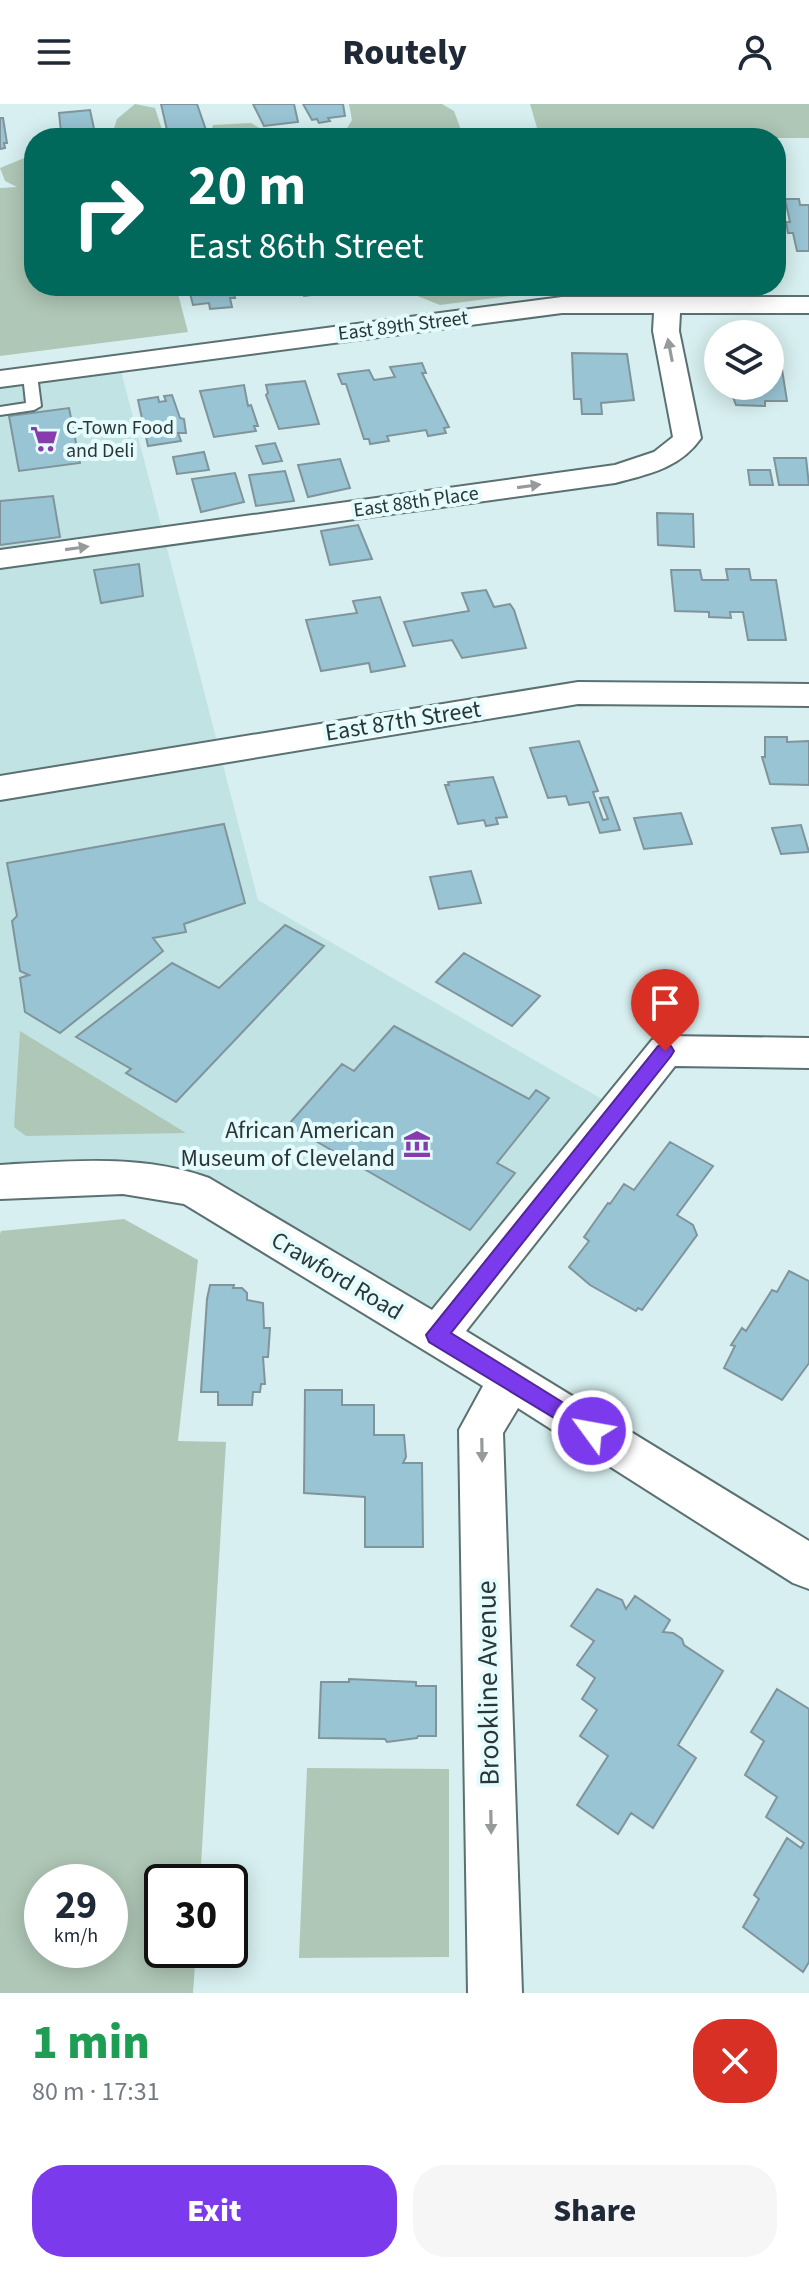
<!DOCTYPE html>
<html lang="en">
<head>
<meta charset="utf-8">
<style>
	:root { --surface:#fff; --page:#f6f6f7; --text:#1f2937; --muted:#747a83; --accent:#7c3aed }
	body { margin:0; font-family:"Source Sans 3",sans-serif; background:var(--page); color:var(--text); height:100vh; display:flex; flex-direction:column; font-size:30px; white-space:nowrap }
	* { box-sizing:border-box; margin:0 }
	p { font-size:26px; color:var(--muted) }
	.icon { flex:none; width:44px; height:44px; fill:none; stroke:currentColor; stroke-width:2; stroke-linecap:round; stroke-linejoin:round }
	.map { position:relative; height:1889px; overflow:hidden }
	.side { display:flex; flex-direction:column; background:var(--surface); flex:1 }
	.side>* { flex:none }
	.top-card { position:absolute; left:24px; top:24px; width:762px; height:168px; border-radius:32px; box-shadow:0 4px 20px #0003; background:#00695c; color:#fff; overflow:hidden }
	.fabs { position:absolute; left:704px; top:216px; display:grid; gap:16px }
	.fabs a { display:grid; place-items:center; width:80px; height:80px; border-radius:50%; background:var(--surface); box-shadow:0 4px 20px #0003; font-size:40px }
	.speed { position:absolute; left:24px; top:1760px; display:flex; gap:16px; font-size:40px; font-weight:700; text-align:center }
	.speed>* { display:grid; place-content:center; width:104px; height:104px; border-radius:50%; background:var(--surface); box-shadow:0 4px 20px #0003; line-height:1 }
	.speed small { font-size:20px; font-weight:400 }
	.speed .limit { border:4px solid #111; border-radius:12px; background:#fff; color:#111 }
	.pin { position:absolute; display:grid; place-items:center; width:68px; height:68px; color:#fff; margin:-82px -34px; border-radius:50% 50% 50% 0; rotate:-45deg; box-shadow:0 0 8px #0007 }
	.pin .icon { rotate:45deg }
	.me { position:absolute; width:88px; margin:-44px; rotate:302deg; stroke-linejoin:round; filter:drop-shadow(0 0 6px #0008) }
	.turn { display:flex; align-items:center; gap:28px; height:168px; padding:0 32px; font-size:36px }
	.turn .icon { width:104px; height:104px; stroke-width:2.5 }
	.turn b { display:block; font-size:56px; line-height:68px }
	.round { display:grid; place-items:center; flex:none; width:84px; height:84px; border-radius:32px; background:var(--page) }
	.summary { display:flex; align-items:center; justify-content:space-between; height:136px; padding:0 32px }
	h1 { font-size:48px; font-weight:800; line-height:60px; color:#1e9e55 }
	.primary-button { display:flex; gap:16px; margin-top:auto; padding:16px 32px }
	.primary-button a { flex:1; height:92px; border-radius:32px; background:var(--accent); color:#fff; font-size:32px; font-weight:800; line-height:92px; text-align:center }
	.primary-button a+a { background:var(--page); color:var(--text) }
	header { display:flex; justify-content:space-between; align-items:center; height:104px; padding:0 32px; background:var(--surface); font-size:36px; font-weight:800 }
	.map>svg:first-child { display:block }
</style>
</head>
<body>
<header><svg class="icon" aria-label="menu" viewBox="0 0 24 24"><path d="M4 6h16M4 12h16M4 18h16"/></svg>Routely<svg class="icon" aria-label="person" viewBox="0 0 24 24"><circle cx="12" cy="8" r="4"/><path d="M4 21q1-7 8-7t8 7"/></svg></header>
<div class="map">
<svg width="809" height="1889" viewBox="0 0 809 1889">
	<rect width="100%" height="100%" fill="#d7eff0"/>
	<path fill="#c2e3e4" d="M119 259 258 796 619 1005 437 1231 195 1086 0 1078V275Z"/>
	<path fill="#afc7b6" fill-rule="evenodd" d="M135 0 155 4 163 29 211 28 213 21 251 19 276 34H111L117 15Z
		M349 0H442L454 7 464 34H319L344 29 352 16Z
		M530 0H809V34H540Z
		M34 50V182H176L188 228 0 252V84L17 83 5 77 0 64Z
		M408 182H728V188L550 187 440 201 410 189Z
		M20 927 186 1029 26 1032 14 1023Z
		M124 1115 198 1156 178 1337 226 1338 200 1778H162V1846H196L193 1889H0V1130L1 1127ZM42 1778H110V1846H42Z
		M307 1664 449 1665V1853L299 1854Z"/>
	<path fill="#99c4d3" stroke="#80949b" stroke-width="2" d="M161 0H197L206 26H167Z
		M253 0H294L298 18 264 22Z
		M303 0H343L345 12 328 14 330 17 319 19 317 15 312 16Z
		M90 6 96 34H64L61 28 59 9Z
		M0 14H3L7 39H4L5 44 0 45Z
		M785 95H799L800 101H809V147H797L793 129H788L786 118H790Z
		M188 182H232L235 194H230L232 203 210 205 209 199 193 201Z
		M300 182H386L304 192Z
		M572 249 627 250 634 296 601 299 602 310H582L581 295H574Z
		M770 252H777L781 259 787 297H765V302L736 301 729 282H770Z
		M422 259 426 269H422L449 323 444 324 446 329 428 332 426 326 387 332 389 337 370 340 369 335H364L346 280H342L338 270 369 266 374 276 395 273 390 263Z
		M305 277 319 320 279 325 266 291 268 289 266 281Z
		M244 281 248 302 251 301 258 322H254L256 327 214 333 200 287Z
		M172 291 180 314 184 315 186 329H178L181 337 148 342 138 296 158 293 159 298 166 297 164 292Z
		M69 304 80 359 19 367 9 312Z
		M275 339 282 357 263 360 256 342Z
		M204 348 209 366 177 370 173 353Z
		M774 354H806L809 381H779Z
		M340 355 350 384 308 393 298 361Z
		M748 366H770L773 381H750Z
		M285 367 294 397 256 402 249 371Z
		M235 369 244 398 201 408 192 375Z
		M53 392 60 433 0 441V397Z
		M657 409 693 410 694 443 658 441Z
		M358 421 372 455 330 461 321 427Z
		M139 460 143 492 101 499 94 466Z
		M726 465H749L751 476H776L786 536H748L743 508H730L731 514 709 513V508L675 507 671 466H700L702 476H728Z
		M486 486 494 503 510 500 514 506 526 544 462 554 452 536 413 542 404 518 469 507 462 489Z
		M380 493 405 562 371 568 369 559 321 567 306 516 357 509 353 497Z
		M765 633H787V638L809 637V681L770 680 762 653H765Z
		M579 637 598 687 593 688 603 716 608 715 600 694 608 693 620 726 600 729 589 698 569 701 566 692 548 694 530 644Z
		M493 673 507 713 496 714 498 720 486 722 484 716 458 720 445 681H449L448 678Z
		M681 709 692 740 644 745 634 714Z
		M224 720 245 799 184 820 186 828 153 834 163 847 60 929 25 908 20 874 29 871 20 867 12 817 17 812 7 759Z
		M801 721 809 748 781 750 772 724Z
		M471 767 481 799 439 805 430 773Z
		M285 821 324 842 176 998 126 969 131 965 76 933 172 859 219 884Z
		M464 849 540 892 512 922 436 878Z
		M394 922 529 995 536 986 549 994 497 1059 515 1069 470 1126 288 1021 342 960 354 967Z
		M670 1038 713 1062 677 1111 693 1121 697 1131 642 1206 638 1204 636 1207 590 1181 569 1163 589 1137 584 1133 608 1099 610 1100 624 1080 634 1086Z
		M789 1167 809 1177V1259L782 1296 724 1264 735 1242 731 1241 742 1224 746 1227 772 1186 777 1188Z
		M210 1181H234L233 1184H242L247 1189V1196L263 1199 264 1224H270L268 1253H263L265 1280H261L260 1288H253L252 1301H218V1288H201L207 1195Z
		M305 1286H342V1301H374V1331H404L406 1353 403 1359H422L423 1443H365V1393L304 1389Z
		M597 1485 622 1496 626 1505 635 1492 670 1516 663 1528 673 1529 682 1535 684 1541 723 1567 678 1641 696 1654 653 1724 631 1709 618 1730 577 1701 608 1652 580 1632 597 1606 582 1595 595 1574 577 1561 594 1537 571 1522Z
		M349 1575 416 1578V1582H436V1632H418L417 1634 387 1638 385 1635 319 1634 321 1578H349Z
		M777 1585 809 1605V1858L803 1868 743 1823 759 1795 754 1791 787 1734 801 1744 804 1739 766 1713 777 1693 745 1671 764 1637 751 1628Z"/>
	<g fill="none" stroke-linecap="round" stroke-linejoin="round">
		<g stroke="#5b7071" stroke-width="4">
			<path id="lane" d="M30 267 37 271 41 302 34 306 0 311V303L26 299 23 271Z"/>
		</g>
		<g stroke="#5b7071" stroke-width="4">
			<path id="street" d="M562 193H809V209H680L679 227 701 334C680 364 649 370 615 379L0 464V446L615 361 654 348 673 333 653 227 654 209H562L0 283V267Z
				M578 578 809 580V602L578 600 0 696V672Z
				M665 932 809 934V964L675 962 466 1227 809 1437V1485L793 1479 518 1304 503 1329 522 1889H468L459 1326 483 1282 184 1100 123 1090 0 1095V1061C71 1057 141 1050 209 1074L432 1206 652 936Z"/>
		</g>
		<use href="#lane" fill="#fff" fill-rule="evenodd"/>
		<use href="#street" fill="#fff" fill-rule="evenodd"/>
	</g>
	<defs><path id="oneway-solid" d="M-6-.8H1V-3.2L6.5 0L1 3.2V.8H-6Z" transform="scale(2)"/></defs>
	<g fill="#969a9b">
		<use href="#oneway-solid" transform="translate(670 246) rotate(-101)"/>
		<use href="#oneway-solid" transform="translate(529 382) rotate(-8)"/>
		<use href="#oneway-solid" transform="translate(77 444) rotate(-8)"/>
		<use href="#oneway-solid" transform="translate(482 1346) rotate(89)"/>
		<use href="#oneway-solid" transform="translate(491 1718) rotate(89)"/>
	</g>
	<path fill="#7c3aed" stroke="#51269a" stroke-width="2" d="M665 940 671 942 674 947 671 952 451 1229 599 1321 603 1327 599 1334 592 1337 429 1238 426 1231 658 942Z"/>
	<defs>
		<g id="supermarket-bare" transform="scale(2.16)"><path d="M-6-5.5h2.5l.6 2H6L4.5 2H-2.5L-4.4-4H-6ZM-1.5 3.2a1.3 1.3 0 1 0 .1 0ZM3 3.2a1.3 1.3 0 1 0 .1 0Z" fill="#873bac" stroke="#e4fcfe" stroke-width="2.5" paint-order="stroke"/></g>
		<g id="museum-bare" transform="scale(2.16)"><path d="M0-6L6-3V-2H-6V-3ZM-5-1h2V3h-2ZM-1-1h2V3h-2ZM3-1h2V3H3ZM-6 4H6V6H-6Z" fill="#873bac" stroke="#e4fcfe" stroke-width="2.5" paint-order="stroke"/></g>
	</defs>
	<g fill-rule="evenodd">
		<use href="#supermarket-bare" x="44" y="335"/>
		<use href="#museum-bare" x="417" y="1040"/>
	</g>
	<g text-anchor="middle" dominant-baseline="central" stroke-width="8" stroke-linejoin="round" paint-order="stroke">
		<g font-size="20" fill="#2d3637" stroke="#e4fcfe">
			<text transform="translate(403 222) rotate(-7)">East 89th Street</text>
			<text transform="translate(416 398) rotate(-8)">East 88th Place</text>
		</g>
		<g font-size="20" fill="#2d3637" stroke="#e4fcfe" text-anchor="start">
			<text x="66" y="324">C-Town Food<tspan x="66" dy="23">and Deli</tspan></text>
		</g>
		<g font-size="24" fill="#2d3637" stroke="#e4fcfe">
			<text transform="translate(403 617) rotate(-9)">East 87th Street</text>
			<text transform="translate(337 1172) rotate(31)">Crawford Road</text>
		</g>
		<g font-size="24" fill="#2d3637" stroke="#e4fcfe" text-anchor="end">
			<text x="395" y="1026">African American<tspan x="395" dy="28">Museum of Cleveland</tspan></text>
		</g>
		<g font-size="28" fill="#2d3637" stroke="#e4fcfe">
			<text transform="translate(488 1579) rotate(-91)">Brookline Avenue</text>
		</g>
	</g>
</svg>
<div class="fabs">
<a><svg class="icon" aria-label="layers" viewBox="0 0 24 24"><path d="M12 4l9 5-9 5-9-5zM3 14l9 5 9-5"/></svg></a>
</div>
<div class="speed"><div>29<small>km/h</small></div><div class="limit">30</div></div>
<div class="pin" style="left:665px;top:947px;background:#d93025"><svg class="icon" aria-label="arrive" viewBox="0 0 24 24"><path d="M6 21V4h12l-3 4 3 4H6"/></svg></div>
<svg class="me" style="left:592px;top:1327px" viewBox="-20 -20 40 40"><circle r="17" fill="#7c3aed" stroke="#fff" stroke-width="3"/><path d="M0-11L8 9 0 5-8 9z" fill="#fff"/></svg>
<div class="top-card">
<div class="turn"><svg class="icon" aria-label="right" viewBox="0 0 24 24"><path d="M7 20v-9h11M14 6l5 5-5 5"/></svg><div><b>20 m</b>East 86th Street</div></div>
</div>
</div>
<section class="side">
<div class="summary"><div><h1>1 min</h1><p>80 m · 17:31</p></div><a class="round" style="background:#d93025;color:#fff"><svg class="icon" aria-label="close" viewBox="0 0 24 24"><path d="M6 6l12 12M18 6L6 18"/></svg></a></div>
<div class="primary-button"><a>Exit</a><a>Share</a></div>
</section>
</body>
</html>
